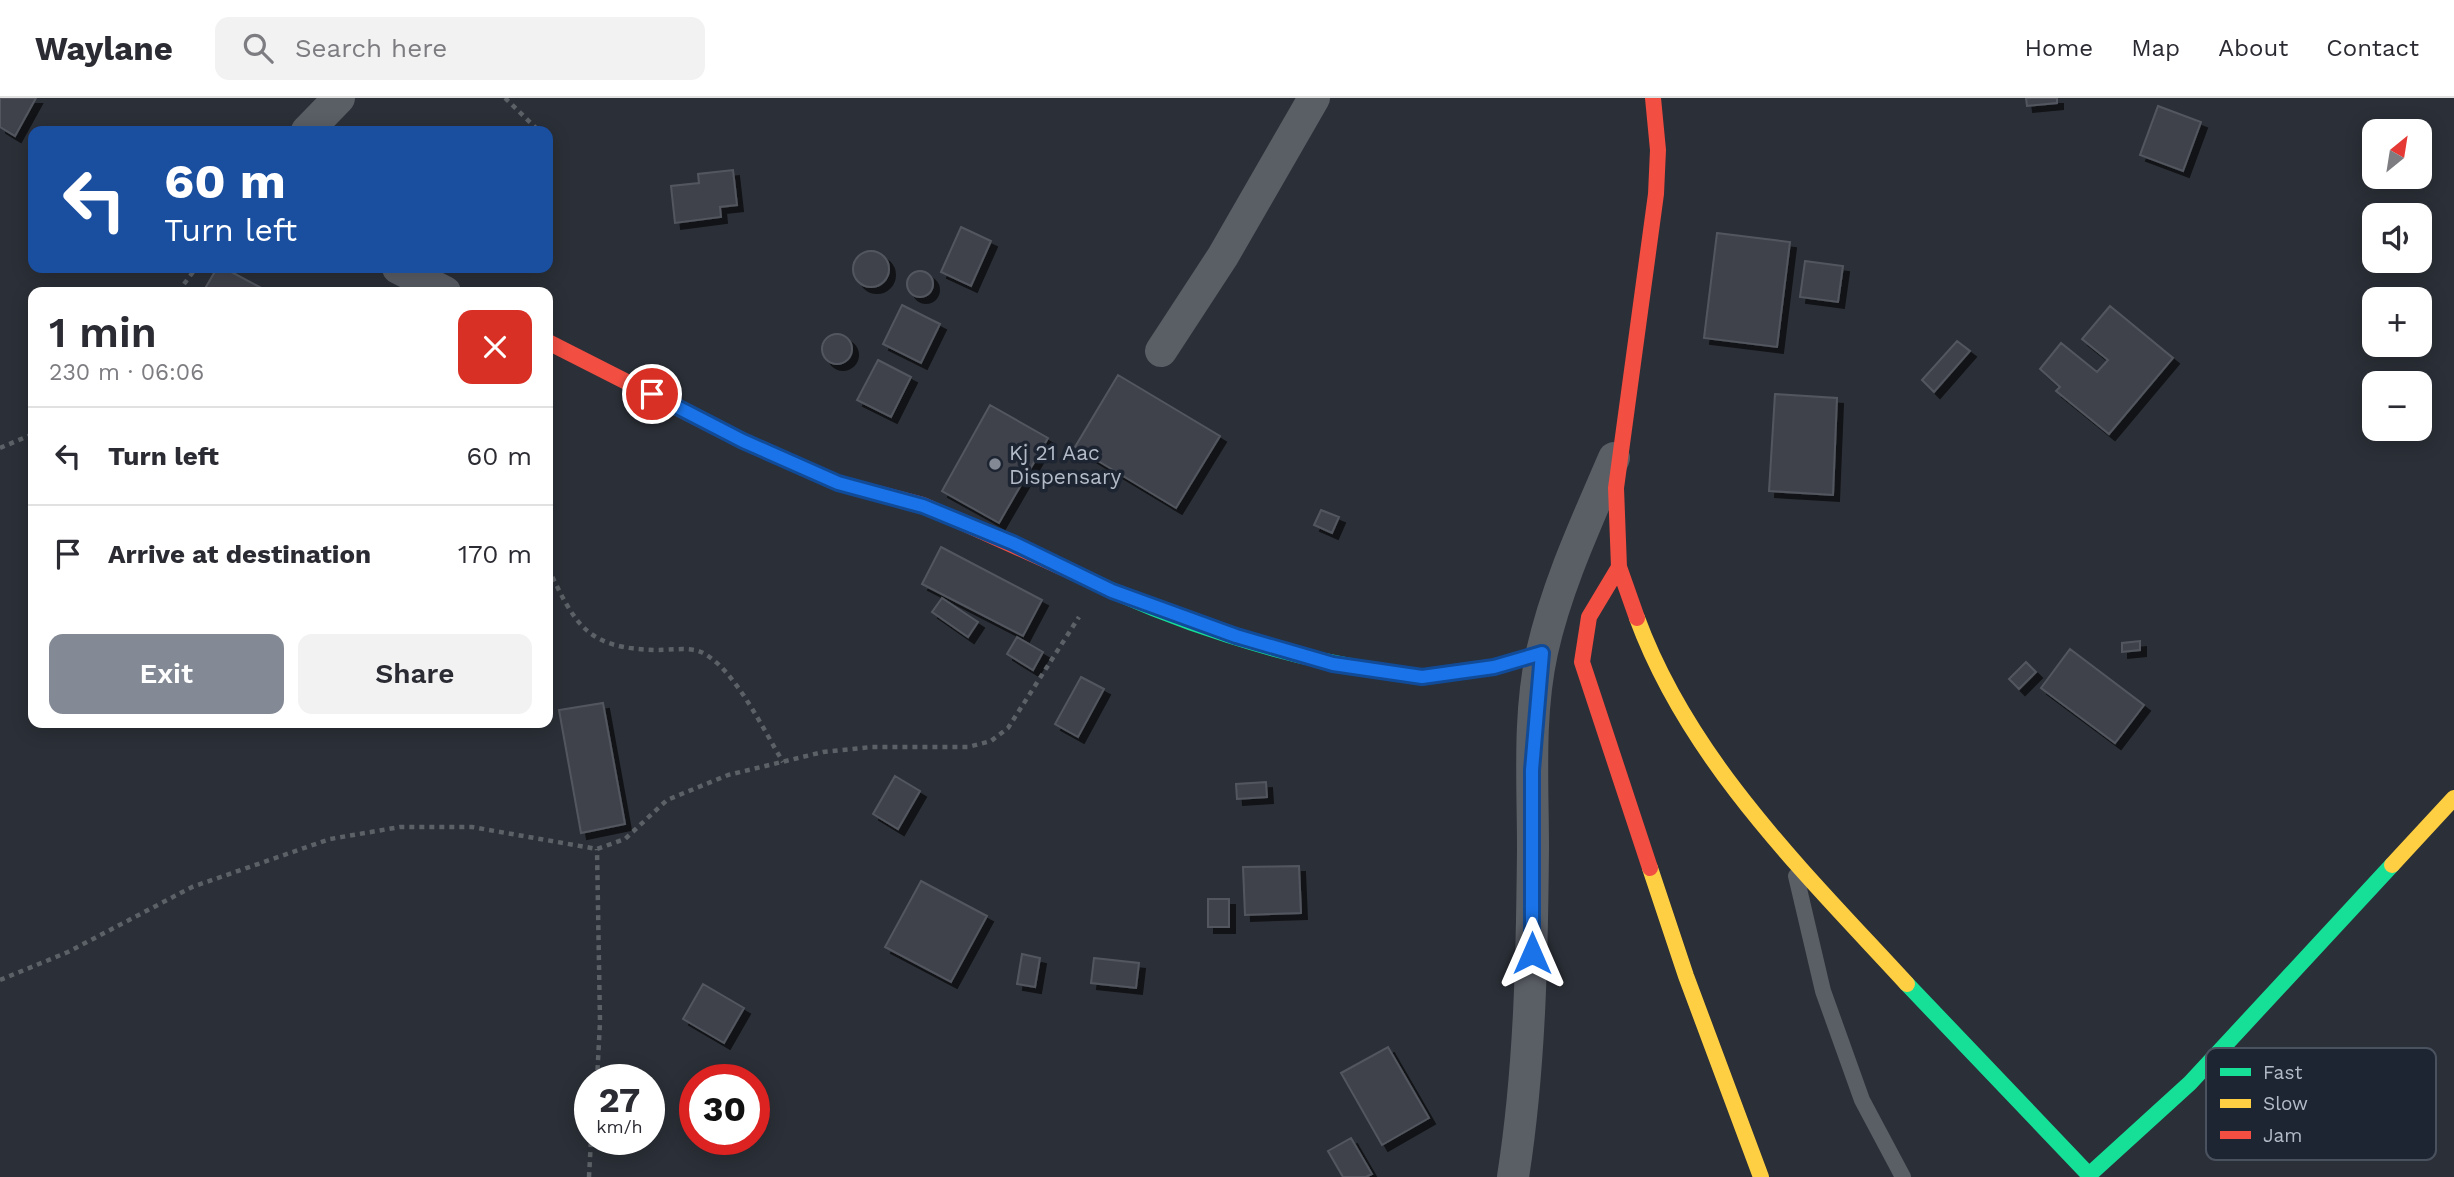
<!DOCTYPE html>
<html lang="en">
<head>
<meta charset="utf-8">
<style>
	:root { --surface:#fff; --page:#f2f2f3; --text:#2b2b33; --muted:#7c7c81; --line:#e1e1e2; --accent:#848a95 }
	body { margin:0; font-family:"Work Sans",sans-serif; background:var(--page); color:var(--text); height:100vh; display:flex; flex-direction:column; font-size:26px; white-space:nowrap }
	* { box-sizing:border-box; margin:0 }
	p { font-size:23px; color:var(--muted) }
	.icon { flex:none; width:38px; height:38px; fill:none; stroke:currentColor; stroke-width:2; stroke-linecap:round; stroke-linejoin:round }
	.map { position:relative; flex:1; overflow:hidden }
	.details { position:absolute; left:28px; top:189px; width:525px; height:441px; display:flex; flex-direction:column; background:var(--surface); border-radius:14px; box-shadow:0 4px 18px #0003 }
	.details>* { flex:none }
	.guide { position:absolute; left:28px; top:28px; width:525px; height:147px; border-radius:14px; box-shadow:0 4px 18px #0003; background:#1a4fa0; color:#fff; overflow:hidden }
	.needle { width:46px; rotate:30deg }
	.controls { position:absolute; left:2362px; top:21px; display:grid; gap:14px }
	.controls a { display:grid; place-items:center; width:70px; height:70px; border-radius:14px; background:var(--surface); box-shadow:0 4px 18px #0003; font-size:35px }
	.speed { position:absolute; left:574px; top:966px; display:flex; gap:14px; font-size:35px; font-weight:700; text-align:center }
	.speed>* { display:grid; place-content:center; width:91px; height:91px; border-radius:50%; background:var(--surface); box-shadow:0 4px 18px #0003; line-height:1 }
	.speed small { font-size:18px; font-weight:400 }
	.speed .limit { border:10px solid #d22; background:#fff; color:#111 }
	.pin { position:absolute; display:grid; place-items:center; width:60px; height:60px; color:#fff; margin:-30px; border:4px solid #fff; border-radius:50%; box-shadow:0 2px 7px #0007 }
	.me { position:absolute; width:77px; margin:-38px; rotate:0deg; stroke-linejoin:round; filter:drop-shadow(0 0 5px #0008) }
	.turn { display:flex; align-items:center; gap:24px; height:147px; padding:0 21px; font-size:32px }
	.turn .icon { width:91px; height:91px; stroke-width:2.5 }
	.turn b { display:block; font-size:49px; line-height:60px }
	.round { display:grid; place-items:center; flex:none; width:74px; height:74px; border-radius:14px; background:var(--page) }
	.overview { display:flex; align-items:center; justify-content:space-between; height:119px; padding:0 21px }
	h1 { font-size:42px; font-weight:600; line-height:52px }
	.cta { display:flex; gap:14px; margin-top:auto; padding:14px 21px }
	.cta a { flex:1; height:80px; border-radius:14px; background:var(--accent); color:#fff; font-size:28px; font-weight:600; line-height:80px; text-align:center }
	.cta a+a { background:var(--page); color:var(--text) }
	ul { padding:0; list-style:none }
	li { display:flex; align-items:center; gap:21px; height:98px; padding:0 21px; border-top:2px solid var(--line) }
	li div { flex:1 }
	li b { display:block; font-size:26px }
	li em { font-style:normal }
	header { display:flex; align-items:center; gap:42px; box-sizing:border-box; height:98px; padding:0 35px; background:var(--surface); border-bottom:2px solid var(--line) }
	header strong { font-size:33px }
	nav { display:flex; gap:38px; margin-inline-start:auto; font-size:24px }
	.search { width:490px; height:63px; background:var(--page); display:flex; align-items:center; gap:18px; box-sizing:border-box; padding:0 24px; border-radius:14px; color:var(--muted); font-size:26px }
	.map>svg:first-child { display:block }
</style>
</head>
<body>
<header>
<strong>Waylane</strong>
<div class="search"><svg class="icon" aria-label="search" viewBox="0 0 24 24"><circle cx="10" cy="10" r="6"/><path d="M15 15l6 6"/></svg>Search here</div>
<nav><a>Home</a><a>Map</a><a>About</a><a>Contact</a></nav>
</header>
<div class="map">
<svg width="2454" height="1079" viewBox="0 0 2454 1079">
	<defs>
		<filter id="shadow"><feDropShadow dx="6" dy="6" stdDeviation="0" flood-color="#0009"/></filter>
	</defs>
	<rect width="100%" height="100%" fill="#2b2f37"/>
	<path fill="#3f434c" stroke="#53575f" stroke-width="2" filter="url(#shadow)" d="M0 0H36L15 38 0 29Z
		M2026 0H2057V5L2027 8Z
		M2158 8 2201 24 2183 73 2140 57Z
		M733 72 737 107 720 109 721 119 675 125 671 88 699 85 698 76Z
		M961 129 991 143 971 188 941 174Z
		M1717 135 1790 144 1777 249 1704 240Z
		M853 171a18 18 0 1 1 36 0a18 18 0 1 1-36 0Z
		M1805 163 1843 168 1838 204 1800 199Z
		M217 170H224L269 194H203Z
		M907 186a13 13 0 1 1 26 0a13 13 0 1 1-26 0Z
		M902 207 940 226 921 265 883 246Z
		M2110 208 2173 260 2109 336 2056 293 2060 289 2040 271 2061 245 2097 274 2108 262 2082 241Z
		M822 251a15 15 0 1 1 30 0a15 15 0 1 1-30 0Z
		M1957 243 1970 253 1934 294 1922 282Z
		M878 262 911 279 891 319 857 302Z
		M1118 277 1220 338 1176 410 1075 349Z
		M1775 296 1837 300 1833 397 1769 393Z
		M990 307 1048 340 999 425 942 393Z
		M1321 412 1339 419 1332 435 1314 427Z
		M941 449 1042 502 1023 538 922 486Z
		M942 500 978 524 968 539 932 514Z
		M1017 539 1043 554 1033 572 1007 556Z
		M2140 543V552L2122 554V545Z
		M2070 551 2144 607 2115 645 2041 590Z
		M2026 564 2036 574 2019 591 2009 581Z
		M1081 579 1104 591 1078 639 1055 626Z
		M603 605 625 726 581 735 559 612Z
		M895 678 920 693 898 731 873 716Z
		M1266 684 1267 699 1237 701 1236 686Z
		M1299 768 1301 815 1245 817 1243 769Z
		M921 783 987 818 951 884 885 849Z
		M1208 801H1229V829H1208Z
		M1022 856 1040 860 1035 889 1017 886Z
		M1094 860 1139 865 1136 890 1091 885Z
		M703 886 744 910 724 945 683 921Z
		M1388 949 1429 1020 1382 1047 1341 975Z
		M1351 1040 1372 1076 1366 1079H1343L1328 1053Z"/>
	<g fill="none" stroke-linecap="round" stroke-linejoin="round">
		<path stroke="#5c6167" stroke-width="4.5" stroke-dasharray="5 5" stroke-linecap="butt" d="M505 0 539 33
			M178 194 196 170
			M0 350 33 336
			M548 470C576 528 587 551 658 552 670 552 690 549 701 554 734 569 764 633 783 664
			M0 882 68 854 192 789 330 741 400 729H472L597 751 625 741 667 702 728 677 823 654 871 649H968L991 643 1008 630 1079 519
			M597 982 600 924 597 751
			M589 1079 591 1041"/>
		<path stroke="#5a5e65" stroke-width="16" d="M1796 778 1823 893 1862 1002 1903 1079"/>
		<path stroke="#5a5e65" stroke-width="32" d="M307 33 339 0
			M398 170 445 194
			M1161 253 1223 158 1314 0
			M1513 1079C1530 970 1532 860 1533 750 1533 686 1528 618 1542 554 1557 487 1587 423 1614 360"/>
		<path stroke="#16e098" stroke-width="16" d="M1083 479C1173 523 1282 559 1380 573
			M1907 886 2091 1079
			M2089 1077 2190 985 2392 767"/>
		<path stroke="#ffcf43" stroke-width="16" d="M1637 520C1690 664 1805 775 1907 886
			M1380 573 1422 579 1494 569 1542 555
			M2392 767 2454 700
			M1650 770 1686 878 1761 1079"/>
		<path stroke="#f24e42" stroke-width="16" d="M548 244 743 343 838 385 923 407 1083 479
			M1619 469 1589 519 1582 564 1650 770
			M1637 520 1619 469 1616 390 1656 96 1658 52 1653 0"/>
	</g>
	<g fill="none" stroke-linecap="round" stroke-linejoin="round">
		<g stroke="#114b97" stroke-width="18">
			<path id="route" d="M652 296 743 343 838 385 923 408 1013 445 1112 493 1236 538 1333 566 1422 579 1494 569 1542 555 1532 672V855"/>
		</g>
		<use href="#route" stroke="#1a73e8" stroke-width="12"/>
	</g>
	<circle fill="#848a95" stroke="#1e2532" stroke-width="2.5" cx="995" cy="366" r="7"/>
	<g text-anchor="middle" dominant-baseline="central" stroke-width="7" stroke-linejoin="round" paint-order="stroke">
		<g font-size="21" fill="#b4bbc8" stroke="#1e2532" text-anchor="start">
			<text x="1009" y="354">Kj 21 Aac<tspan x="1009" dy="24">Dispensary</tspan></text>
		</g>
	</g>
	<rect x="2206" y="950" width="230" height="112" rx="10" fill="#1e2532" stroke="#4b525f" stroke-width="2"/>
	<rect x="2220" y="970" width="31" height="8" fill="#16e098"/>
	<rect x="2220" y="1001" width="31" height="9" fill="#ffcf43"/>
	<rect x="2220" y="1033" width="31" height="8" fill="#f24e42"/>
	<g font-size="19" fill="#b4bbc8">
		<text x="2263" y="981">Fast</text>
		<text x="2263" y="1012">Slow</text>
		<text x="2263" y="1044">Jam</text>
	</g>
</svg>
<div class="controls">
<a><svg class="needle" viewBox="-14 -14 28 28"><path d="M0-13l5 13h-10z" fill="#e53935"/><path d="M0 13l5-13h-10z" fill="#7c7c81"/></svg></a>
<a><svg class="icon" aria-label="sound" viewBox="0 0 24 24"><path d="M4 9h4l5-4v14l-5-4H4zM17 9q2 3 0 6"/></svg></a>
<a>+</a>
<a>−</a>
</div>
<div class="speed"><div>27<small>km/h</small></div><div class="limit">30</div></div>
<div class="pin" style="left:652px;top:296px;background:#d93025"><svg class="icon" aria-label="arrive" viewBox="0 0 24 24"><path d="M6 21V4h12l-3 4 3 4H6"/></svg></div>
<svg class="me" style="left:1532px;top:855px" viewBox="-20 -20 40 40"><path d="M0-17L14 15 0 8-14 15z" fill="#1a73e8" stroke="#fff" stroke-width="4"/></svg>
<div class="guide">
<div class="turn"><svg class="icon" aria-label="left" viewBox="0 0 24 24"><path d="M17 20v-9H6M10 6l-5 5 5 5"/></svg><div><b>60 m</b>Turn left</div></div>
</div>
<section class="details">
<div class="overview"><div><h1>1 min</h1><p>230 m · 06:06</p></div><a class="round" style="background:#d93025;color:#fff"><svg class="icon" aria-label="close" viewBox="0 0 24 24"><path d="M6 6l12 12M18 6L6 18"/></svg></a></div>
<ul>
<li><svg class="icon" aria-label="left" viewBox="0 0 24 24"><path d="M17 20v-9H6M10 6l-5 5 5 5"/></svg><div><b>Turn left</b></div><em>60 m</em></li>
<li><svg class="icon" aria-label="arrive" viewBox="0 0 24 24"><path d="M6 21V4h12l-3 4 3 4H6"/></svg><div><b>Arrive at destination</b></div><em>170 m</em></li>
</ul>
<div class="cta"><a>Exit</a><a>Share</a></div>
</section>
</div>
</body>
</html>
